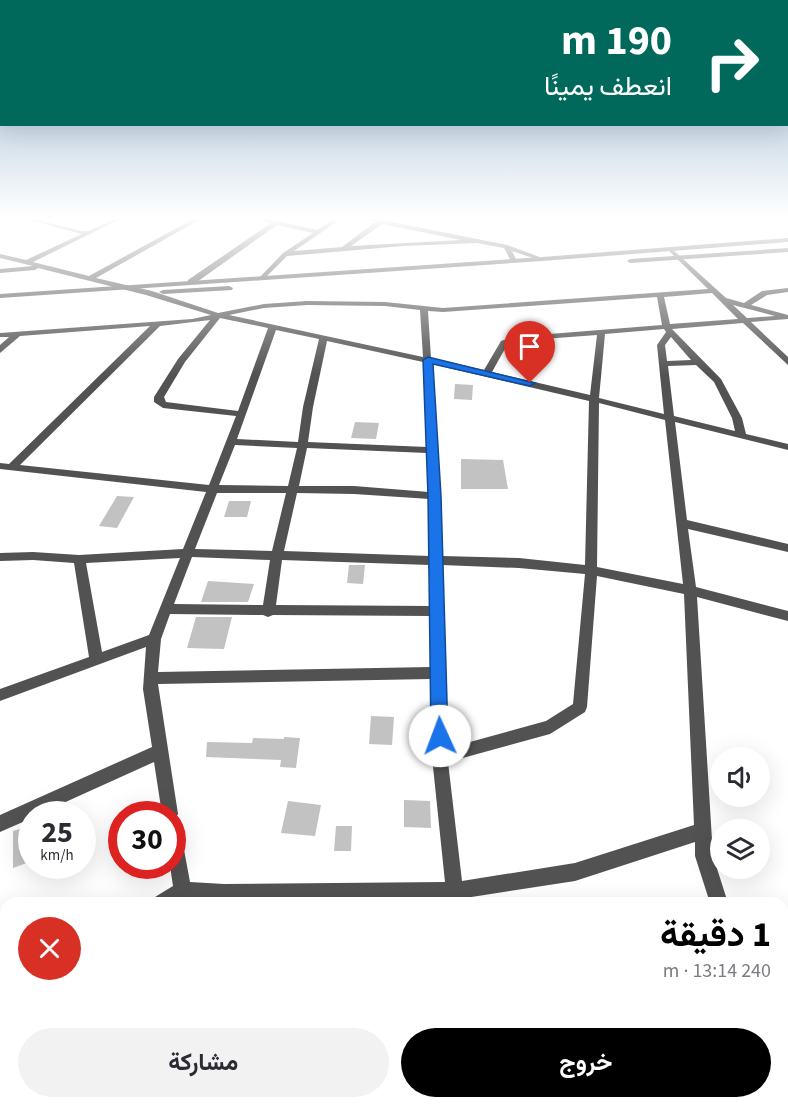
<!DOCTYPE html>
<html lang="ar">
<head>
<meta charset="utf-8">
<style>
	:root { --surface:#fff; --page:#f2f2f3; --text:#2b2b33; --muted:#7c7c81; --accent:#000 }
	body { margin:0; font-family:"Source Sans 3",Vazirmatn,sans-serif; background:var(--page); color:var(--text); direction:rtl; height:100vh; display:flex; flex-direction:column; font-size:22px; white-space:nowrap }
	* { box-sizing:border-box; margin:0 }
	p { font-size:20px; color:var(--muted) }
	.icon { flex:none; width:33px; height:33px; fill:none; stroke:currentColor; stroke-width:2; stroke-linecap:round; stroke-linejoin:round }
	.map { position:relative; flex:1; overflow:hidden; direction:ltr }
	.details { position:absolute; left:0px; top:897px; width:789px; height:212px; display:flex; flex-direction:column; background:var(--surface); border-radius:18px 18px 0 0; box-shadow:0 6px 24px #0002; direction:rtl }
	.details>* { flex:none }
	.guide { position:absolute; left:0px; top:0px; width:789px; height:126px; box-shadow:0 6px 24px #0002; direction:rtl; background:#00695c; color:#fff; overflow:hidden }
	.controls { position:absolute; left:710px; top:747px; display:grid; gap:12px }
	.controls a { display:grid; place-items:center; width:60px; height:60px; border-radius:50%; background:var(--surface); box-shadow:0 6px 24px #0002; font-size:30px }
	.speed { position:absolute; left:18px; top:801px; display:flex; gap:12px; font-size:30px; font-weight:700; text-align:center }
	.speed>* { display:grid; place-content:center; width:78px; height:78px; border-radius:50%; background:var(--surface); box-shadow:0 6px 24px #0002; line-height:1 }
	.speed small { font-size:15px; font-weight:400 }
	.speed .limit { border:9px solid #d22; background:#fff; color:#111 }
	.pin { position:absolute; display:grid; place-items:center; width:51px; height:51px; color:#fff; margin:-62px -26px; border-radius:50% 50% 50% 0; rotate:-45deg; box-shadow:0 0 6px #0007 }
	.pin .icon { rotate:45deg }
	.me { position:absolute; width:66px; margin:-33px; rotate:358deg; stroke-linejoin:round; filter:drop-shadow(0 0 4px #0008) }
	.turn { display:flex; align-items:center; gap:21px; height:126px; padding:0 18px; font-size:27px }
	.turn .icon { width:78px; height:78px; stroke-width:2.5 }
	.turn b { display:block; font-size:42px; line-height:51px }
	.round { display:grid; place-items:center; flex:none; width:63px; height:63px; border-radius:32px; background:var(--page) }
	.overview { display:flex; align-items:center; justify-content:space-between; height:102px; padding:0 18px }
	h1 { font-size:36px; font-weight:700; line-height:45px; color:var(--accent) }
	.primary-button { display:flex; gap:12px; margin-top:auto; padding:12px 18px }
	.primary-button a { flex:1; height:69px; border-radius:36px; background:var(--accent); color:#fff; font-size:24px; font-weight:700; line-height:69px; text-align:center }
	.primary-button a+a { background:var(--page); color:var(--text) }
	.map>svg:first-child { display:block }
</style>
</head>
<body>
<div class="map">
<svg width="788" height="1108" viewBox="0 0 788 1108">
	<rect width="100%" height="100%" fill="#fff"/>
	<path fill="#c2c2c2" d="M455 384 473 385 472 400 454 399Z
		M355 422 379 423 376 439 351 438Z
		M461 459 503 460 508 489H461Z
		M117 496 134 497 117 528 99 526Z
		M229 501H251L247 517H224Z
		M349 565H365L363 584 347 583Z
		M208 581 254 584 248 602H201Z
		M196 617H232L224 649 187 648Z
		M371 716 394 717 392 745 369 744Z
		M284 737 300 738 296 768 280 767 281 760 206 757 207 742 252 743 253 738 284 739Z
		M404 800 430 801 431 828 404 827Z
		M288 801 321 805 315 836 281 833Z
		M32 825V861L13 868V831Z
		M336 826H352L351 851H334Z"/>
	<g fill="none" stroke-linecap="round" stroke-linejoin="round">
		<path fill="#525252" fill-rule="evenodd" d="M26 219C42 219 78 233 88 231 100 228 107 219 120 219L33 262 89 276 193 219H201L96 278 152 291 218 313 264 304 307 301 385 302 443 308 708 289 669 251 668 250 671 248 726 298 744 303 762 291 788 288V292L767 295 751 305 788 315V319L751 322 788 357V365L743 323 672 329 721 379 742 418 746 434 788 444V450L675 422 687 520 788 544V552L688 529 696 587 788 611V621L697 597 713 856 728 903H710L695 856V842L575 881 465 898V903H447V900L224 902 184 900 179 903H152L155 897 173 886 170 866H172V814H162L154 762 39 814H32V818L0 832V815L152 747 143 689 146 647 0 701V689L89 657 74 563 33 560 0 561V553L33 552 79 555 183 549 206 492 0 469V463L9 464 150 326 20 336 0 353V345L9 337H0V333L192 319 211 315 146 295 38 268 35 270 0 273V269L33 266 0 258V254L26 260 82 234ZM712 293 738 319 670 324 664 297ZM657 297 662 325 512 337 501 341 484 370 431 358 428 311 443 312ZM307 305 385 306 420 310 423 357 229 315 264 308ZM733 305 775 316 747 318ZM220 318 268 328 238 411 166 402 164 397 185 362ZM210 320 178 359 154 397V402L163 408 236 416 209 485 20 465 160 326ZM664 329 666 332 657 345 664 414 599 398 605 334ZM276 330 319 339 303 407 298 442 237 439ZM597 335 590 395 492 372 507 345 516 341ZM671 337 691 360 667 361 665 345ZM327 341 423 362 427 447 308 442 313 407ZM432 364 589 401 585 565 519 558 442 556 440 496ZM696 365 714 382 732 418 735 431 674 416 668 366ZM599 403 665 420 683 584 597 567ZM235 445 297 448 288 486 219 485ZM307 448 427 453 429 492 354 486H299ZM217 493H286L272 551 195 549ZM297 493 354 494 430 499V556L284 551ZM192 557 270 560 263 605 174 604ZM180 558 149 635 102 652 86 563ZM282 560 430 565 431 606 276 605ZM442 565 519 568 585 574 573 704 546 721 448 748ZM597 576 684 594 694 825 575 863 462 881 448 762 550 734 585 712 587 707ZM170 614 263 615 268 617 273 615 431 616V667L158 672 161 639ZM431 679 432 757 445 882 224 884 190 882 180 828 178 822 174 821 178 814 158 684Z
			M256 219H269L317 230 333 219H341L294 251 342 247 375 222 364 219H378L507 245 545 259 542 261 512 251 517 261 514 263 511 261 504 248 477 243 403 246 287 256 264 279H260V277L283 253 313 233 277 225 194 284H188V280L271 223ZM382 224 461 240 351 246Z
			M788 957V977L783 978V958Z
			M6 978V998L0 1001V981Z
			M106 1102H155L157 1108H130L128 1104 126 1108H104Z
			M461 1102H483L482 1108H460Z"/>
		<path fill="#525252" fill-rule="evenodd" d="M788 238V242L542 261 0 298V294L542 257Z
			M788 248V252L630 263 627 261 630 259Z
			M229 286 233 288 232 290 163 294 159 292 163 290Z"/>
	</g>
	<linearGradient id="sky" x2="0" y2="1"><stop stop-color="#8baccb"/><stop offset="0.58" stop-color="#fff"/><stop offset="1" stop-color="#fff" stop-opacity="0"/></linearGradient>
	<rect width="788" height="375" fill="url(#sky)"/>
	<path fill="#1a73e8" stroke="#114b97" stroke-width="1.5" d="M428 357 535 383 530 386 433 364 441 496 448 736 446 741 440 744 434 741 431 736 428 496 423 360Z"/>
</svg>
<div class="controls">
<a><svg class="icon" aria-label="sound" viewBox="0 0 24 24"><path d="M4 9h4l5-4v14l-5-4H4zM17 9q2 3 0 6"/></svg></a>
<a><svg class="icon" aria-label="layers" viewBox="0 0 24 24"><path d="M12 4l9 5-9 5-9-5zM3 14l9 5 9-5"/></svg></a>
</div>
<div class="speed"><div>25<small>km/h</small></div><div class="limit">30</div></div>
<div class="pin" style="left:530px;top:383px;background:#d93025"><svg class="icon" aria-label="arrive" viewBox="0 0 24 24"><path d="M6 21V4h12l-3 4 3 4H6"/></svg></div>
<svg class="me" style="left:440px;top:736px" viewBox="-20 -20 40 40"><circle r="19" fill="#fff"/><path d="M0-13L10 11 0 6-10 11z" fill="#1a73e8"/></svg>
<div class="guide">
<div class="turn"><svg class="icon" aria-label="right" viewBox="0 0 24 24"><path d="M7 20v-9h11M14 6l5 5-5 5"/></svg><div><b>190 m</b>انعطف يمينًا</div></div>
</div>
<section class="details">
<div class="overview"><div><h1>1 دقيقة</h1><p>240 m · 13:14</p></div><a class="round" style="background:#d93025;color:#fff"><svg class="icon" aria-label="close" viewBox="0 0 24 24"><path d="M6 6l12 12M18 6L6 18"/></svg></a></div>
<div class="primary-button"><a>خروج</a><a>مشاركة</a></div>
</section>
</div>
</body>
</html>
